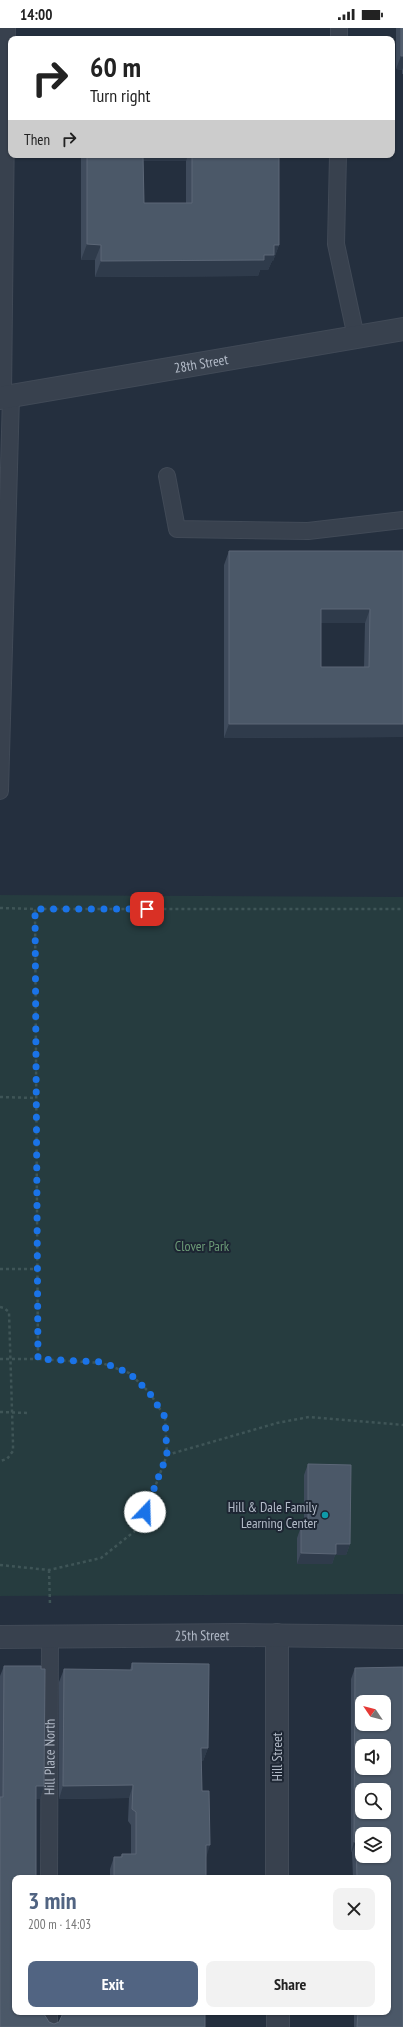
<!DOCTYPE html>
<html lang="en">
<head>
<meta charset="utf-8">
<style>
	:root { --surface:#fff; --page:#f2f2f2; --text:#222; --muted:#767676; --accent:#516482 }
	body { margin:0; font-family:"PT Sans Narrow",sans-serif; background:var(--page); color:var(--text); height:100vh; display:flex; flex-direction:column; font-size:15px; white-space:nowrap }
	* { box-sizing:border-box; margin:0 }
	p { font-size:13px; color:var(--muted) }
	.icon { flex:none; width:22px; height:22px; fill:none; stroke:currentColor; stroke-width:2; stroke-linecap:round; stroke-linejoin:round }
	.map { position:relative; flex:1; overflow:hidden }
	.details { position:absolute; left:12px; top:1847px; width:379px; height:140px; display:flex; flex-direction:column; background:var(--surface); border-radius:8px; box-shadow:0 1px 3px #0004 }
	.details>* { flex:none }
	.top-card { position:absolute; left:8px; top:8px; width:387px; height:122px; border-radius:8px; box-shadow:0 1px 3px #0004; background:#fff; color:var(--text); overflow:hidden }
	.needle { width:26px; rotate:305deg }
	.controls { position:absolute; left:355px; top:1667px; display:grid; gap:8px }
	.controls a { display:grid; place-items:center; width:36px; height:36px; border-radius:8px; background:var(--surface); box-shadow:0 1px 3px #0004; font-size:20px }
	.pin { position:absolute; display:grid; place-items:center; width:34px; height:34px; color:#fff; margin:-17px; border-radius:8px; box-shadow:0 2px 6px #0006 }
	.me { position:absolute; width:44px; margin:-22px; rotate:21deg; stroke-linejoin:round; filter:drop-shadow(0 0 3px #0008) }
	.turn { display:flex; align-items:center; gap:14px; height:84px; padding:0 16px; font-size:18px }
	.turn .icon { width:52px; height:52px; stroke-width:2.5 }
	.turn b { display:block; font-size:28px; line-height:34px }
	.then { display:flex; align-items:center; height:38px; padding:0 16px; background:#0003; gap:8px; font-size:15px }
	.round { display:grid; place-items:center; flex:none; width:42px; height:42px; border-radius:8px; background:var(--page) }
	.head { display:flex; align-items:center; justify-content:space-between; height:68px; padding:0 16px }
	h1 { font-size:24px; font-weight:700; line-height:30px; color:var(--accent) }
	.action { display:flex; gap:8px; margin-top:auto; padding:8px 16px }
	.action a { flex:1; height:46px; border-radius:8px; background:var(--accent); color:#fff; font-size:16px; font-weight:700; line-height:46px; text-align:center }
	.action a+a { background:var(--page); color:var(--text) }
	.status { display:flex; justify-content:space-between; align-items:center; height:28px; padding:0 20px; background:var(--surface); direction:ltr }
	.status svg { height:11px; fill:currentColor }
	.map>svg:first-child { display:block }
</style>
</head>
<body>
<div class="status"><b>14:00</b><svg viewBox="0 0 49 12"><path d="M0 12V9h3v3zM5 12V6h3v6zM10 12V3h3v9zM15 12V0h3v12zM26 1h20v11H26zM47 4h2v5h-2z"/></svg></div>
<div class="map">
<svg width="403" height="1999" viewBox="0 0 403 1999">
	<rect width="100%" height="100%" fill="#242f3e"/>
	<path fill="#263c3f" d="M0 867 403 869V1566L0 1568Z"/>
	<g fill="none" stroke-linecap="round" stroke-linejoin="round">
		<g stroke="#414a57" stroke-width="18">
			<g id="service">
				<path d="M339 11V0"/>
				<path d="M338 127 336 216 356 309"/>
				<path d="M3 369 7 0"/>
				<path d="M167 448 177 501 308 503 403 492"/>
				<path d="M0 763 11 368"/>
				<path id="s1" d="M49 1850 50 1609"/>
				<path d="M49 1999V1984"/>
			</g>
		</g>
		<g stroke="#414a57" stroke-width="24">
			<g id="minor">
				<path id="s2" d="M0 370 403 301"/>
				<path d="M277 1607V1850"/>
				<path id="s3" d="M0 1609 244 1607 403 1609"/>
				<path d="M278 1984V1999"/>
			</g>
		</g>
		<path stroke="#3f5557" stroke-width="2.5" stroke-dasharray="3 3" stroke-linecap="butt" d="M0 880 35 881
			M0 1069 36 1070
			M0 1241H38
			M0 1279 4 1280 9 1284 13 1415V1423L7 1431 0 1433
			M0 1331H38
			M0 1384 28 1385
			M167 1427 277 1395 309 1389 403 1397
			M0 1537 49 1542 101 1530 140 1499 167 1427 165 1389 149 1364 129 1345 102 1335 38 1331 35 881H403
			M49 1542 50 1577"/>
		<use href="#service" stroke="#38414e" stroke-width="16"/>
		<use href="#minor" stroke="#38414e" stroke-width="22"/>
	</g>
	<path fill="#3f4b5c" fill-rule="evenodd" d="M396 0H403V46H402V42L396 41Z
		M81 127H279V217L273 233H272L268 242H260L258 248 95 249V232H81ZM143 133H186V175H144Z
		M229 523H403V709L224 710V537ZM321 595H365L364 639H321Z
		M308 1436 350 1516 346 1527H335L332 1536H297V1510L301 1499H304V1447Z
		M132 1635 208 1720 203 1733H201L202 1763 206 1829V1850H110V1841L114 1829H120L122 1826H131V1797L128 1793 129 1770 59 1771V1654L64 1641 130 1642Z
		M4 1638 44 1758 40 1771H36L15 1850 39 1986 49 1994 54 1996 116 1985V1984H205V1999H0V1648Z
		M403 1639V1999H354V1984H388V1850H353L352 1824H351V1651L355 1640ZM362 1674H384V1696H362ZM362 1718H384V1740H362ZM362 1762H384V1784H362ZM362 1806H384V1828H362Z"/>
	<path fill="#2f3b4b" d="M401 28H403V40L402 42 396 41Z
		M140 127H188L186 133H137Z
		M87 216 101 217 95 232H81Z
		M274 217H279L273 233H272L268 242H260L258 248 95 249 101 233 264 227Z
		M321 581H370L365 595H316Z
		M229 696H403V709L224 710Z
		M336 1516H350L346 1527H335L332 1536H297L301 1525Z
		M201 1720H208L203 1733H196Z
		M133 1757 129 1770 59 1771 63 1758Z
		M36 1758H44L40 1771H31Z
		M354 1814H356L352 1824H351Z
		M206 1817H210L206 1830Z"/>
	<path fill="#4b5868" stroke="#5c6777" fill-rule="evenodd" d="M401 0H403V28H401Z
		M87 127H143L144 175H192V127H279V217H274V227H264V232L101 233V217L87 216Z
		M229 523H403V696H229ZM321 581H370L369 639H321Z
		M308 1436 351 1437 350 1516H336V1526L301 1525V1499H308Z
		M132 1635 209 1636 208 1720H201L202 1763H209L210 1817H206V1850H114V1829H122V1826H136V1784L132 1781 133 1757 63 1758 64 1641 132 1642Z
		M4 1638H41V1641H45L44 1758H36V1850H15V1984H39V1986H44L49 1994 54 1996 59 1994 63 1985H121V1984H205V1999H0V1769H3Z
		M403 1639V1999H357L358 1984H388V1850H357L356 1814H354L355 1640ZM362 1674H384V1696H362ZM362 1718H384V1740H362ZM362 1762H384V1784H362ZM362 1806H384V1828H362Z"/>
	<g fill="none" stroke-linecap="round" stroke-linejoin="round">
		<path stroke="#1a73e8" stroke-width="7" stroke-dasharray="0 12.6" d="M145 1484 167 1427 165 1389 149 1364 129 1345 102 1334 38 1331 35 881H147"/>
	</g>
	<circle fill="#0f9aa8" stroke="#1d2633" stroke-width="1.5" cx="325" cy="1487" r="4"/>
	<g text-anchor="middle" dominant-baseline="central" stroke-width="4" stroke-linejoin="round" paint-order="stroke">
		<g font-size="14" fill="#b4bcc9" stroke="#1d2633">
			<text stroke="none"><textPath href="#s2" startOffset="204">28th Street</textPath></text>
			<text stroke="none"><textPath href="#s3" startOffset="202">25th Street</textPath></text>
			<text stroke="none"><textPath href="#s1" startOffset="121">Hill Place North</textPath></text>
			<text transform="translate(277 1729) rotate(-90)">Hill Street</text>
		</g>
		<g font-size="14" fill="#6b9a76" stroke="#1d2633">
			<text x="202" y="1218">Clover Park</text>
		</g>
		<g font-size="14" fill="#b4bcc9" stroke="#1d2633" text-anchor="end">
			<text x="317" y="1479">Hill &amp; Dale Family<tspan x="317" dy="16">Learning Center</tspan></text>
		</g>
	</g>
</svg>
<div class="controls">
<a><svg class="needle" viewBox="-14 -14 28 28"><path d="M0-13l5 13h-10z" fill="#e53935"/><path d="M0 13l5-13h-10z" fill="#767676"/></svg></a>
<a><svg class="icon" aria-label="sound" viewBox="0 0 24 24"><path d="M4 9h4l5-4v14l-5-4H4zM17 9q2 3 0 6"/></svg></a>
<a><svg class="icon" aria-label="search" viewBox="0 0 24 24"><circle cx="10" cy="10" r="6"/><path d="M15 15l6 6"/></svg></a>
<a><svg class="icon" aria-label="layers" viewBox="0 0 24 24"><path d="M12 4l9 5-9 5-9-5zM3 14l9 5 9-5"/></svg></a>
</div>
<div class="pin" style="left:147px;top:881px;background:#d93025"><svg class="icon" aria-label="arrive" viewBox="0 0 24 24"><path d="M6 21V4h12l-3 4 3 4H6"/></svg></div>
<svg class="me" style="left:145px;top:1484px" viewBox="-20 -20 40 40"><circle r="19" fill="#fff"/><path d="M0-13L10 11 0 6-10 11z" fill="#1a73e8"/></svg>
<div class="top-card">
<div class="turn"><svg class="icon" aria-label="right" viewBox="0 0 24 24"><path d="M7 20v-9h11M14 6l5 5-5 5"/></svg><div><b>60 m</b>Turn right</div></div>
<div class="then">Then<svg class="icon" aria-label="right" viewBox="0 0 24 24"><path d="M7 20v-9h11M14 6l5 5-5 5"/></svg></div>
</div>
<section class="details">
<div class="head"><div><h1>3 min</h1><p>200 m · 14:03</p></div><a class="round"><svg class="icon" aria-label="close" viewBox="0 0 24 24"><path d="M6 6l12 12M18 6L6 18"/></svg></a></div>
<div class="action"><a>Exit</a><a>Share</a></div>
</section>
</div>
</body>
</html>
